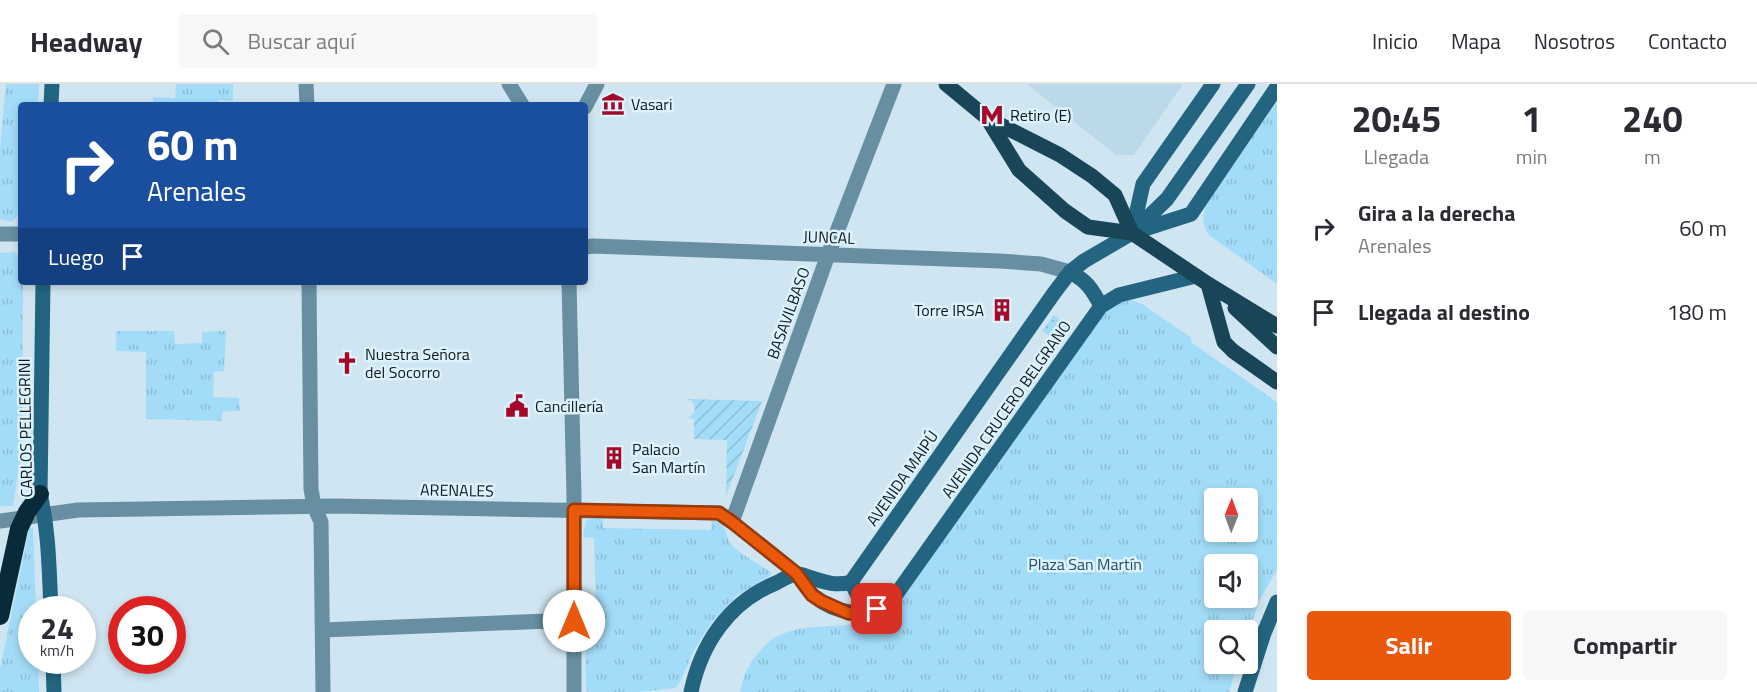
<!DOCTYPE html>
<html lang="es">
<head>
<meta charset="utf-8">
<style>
	:root { --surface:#fff; --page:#f7f7f7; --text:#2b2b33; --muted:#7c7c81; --line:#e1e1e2; --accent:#ea580c }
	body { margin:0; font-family:"Titillium Web",sans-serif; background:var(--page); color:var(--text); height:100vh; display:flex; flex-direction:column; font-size:22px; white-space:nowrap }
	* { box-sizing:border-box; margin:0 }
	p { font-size:20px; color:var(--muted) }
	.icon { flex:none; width:33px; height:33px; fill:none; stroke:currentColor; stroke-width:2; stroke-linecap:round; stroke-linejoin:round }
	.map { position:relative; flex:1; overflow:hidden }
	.details { display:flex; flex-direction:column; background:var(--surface); width:480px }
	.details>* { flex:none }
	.guide { position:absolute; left:18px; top:18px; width:570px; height:183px; border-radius:6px; box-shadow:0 3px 9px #0003; background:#1a4fa0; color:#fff; overflow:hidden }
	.needle { width:39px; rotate:1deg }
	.buttons { position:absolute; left:1204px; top:404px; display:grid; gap:12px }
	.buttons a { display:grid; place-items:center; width:54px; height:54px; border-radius:6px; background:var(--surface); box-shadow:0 3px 9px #0003; font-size:30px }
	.speed { position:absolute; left:18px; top:512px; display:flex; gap:12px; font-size:30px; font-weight:700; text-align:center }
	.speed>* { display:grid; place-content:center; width:78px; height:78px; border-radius:50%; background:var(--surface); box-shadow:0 3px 9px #0003; line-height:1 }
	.speed small { font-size:15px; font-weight:400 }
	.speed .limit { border:9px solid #d22; background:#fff; color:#111 }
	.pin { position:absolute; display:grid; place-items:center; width:51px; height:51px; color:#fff; margin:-26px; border-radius:12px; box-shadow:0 3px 9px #0006 }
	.me { position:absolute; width:66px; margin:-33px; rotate:0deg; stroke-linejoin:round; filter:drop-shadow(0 0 4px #0008) }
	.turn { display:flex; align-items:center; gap:21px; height:126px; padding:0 30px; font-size:27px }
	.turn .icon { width:78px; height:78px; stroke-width:2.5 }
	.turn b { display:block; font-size:42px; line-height:51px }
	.then { display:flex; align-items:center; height:57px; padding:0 30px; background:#0003; gap:12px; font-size:22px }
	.eta { display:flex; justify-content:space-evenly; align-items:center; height:102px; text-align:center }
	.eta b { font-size:36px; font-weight:700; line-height:42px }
	.primary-button { display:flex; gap:12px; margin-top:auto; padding:12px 30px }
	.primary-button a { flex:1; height:69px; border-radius:6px; background:var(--accent); color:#fff; font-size:24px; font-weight:700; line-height:69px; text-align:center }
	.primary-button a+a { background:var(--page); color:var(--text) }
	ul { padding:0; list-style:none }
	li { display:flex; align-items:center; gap:18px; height:84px; padding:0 30px }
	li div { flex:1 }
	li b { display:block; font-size:22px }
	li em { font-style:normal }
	header { display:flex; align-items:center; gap:36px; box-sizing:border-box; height:84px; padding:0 30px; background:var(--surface); border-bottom:2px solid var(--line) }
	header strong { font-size:28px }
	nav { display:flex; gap:33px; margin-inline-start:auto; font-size:21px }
	.search { width:420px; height:54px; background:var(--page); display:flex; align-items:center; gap:15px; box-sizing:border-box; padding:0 21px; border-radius:6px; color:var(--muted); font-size:22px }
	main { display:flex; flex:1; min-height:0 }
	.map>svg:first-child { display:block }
</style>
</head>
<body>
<header>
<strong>Headway</strong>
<div class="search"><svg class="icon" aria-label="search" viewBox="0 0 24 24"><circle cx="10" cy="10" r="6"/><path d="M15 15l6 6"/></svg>Buscar aquí</div>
<nav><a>Inicio</a><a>Mapa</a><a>Nosotros</a><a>Contacto</a></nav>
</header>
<main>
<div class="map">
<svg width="1277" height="608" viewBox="0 0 1277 608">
	<defs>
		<pattern id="grass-dots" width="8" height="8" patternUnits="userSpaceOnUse" patternTransform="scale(1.5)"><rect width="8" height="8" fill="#a3dcf8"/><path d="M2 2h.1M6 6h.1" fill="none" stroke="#8bbcd4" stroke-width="1.8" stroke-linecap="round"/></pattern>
		<pattern id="park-tufts" width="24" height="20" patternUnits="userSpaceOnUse" patternTransform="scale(1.5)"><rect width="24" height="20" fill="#a3dcf8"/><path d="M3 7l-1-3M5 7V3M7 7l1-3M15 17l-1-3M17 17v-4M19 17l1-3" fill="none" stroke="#8bbcd4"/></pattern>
		<pattern id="garden-furrows" width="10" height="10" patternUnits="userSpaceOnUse" patternTransform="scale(1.5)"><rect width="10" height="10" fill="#a3dcf8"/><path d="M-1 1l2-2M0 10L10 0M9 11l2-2" fill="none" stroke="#8bbcd4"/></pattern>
	</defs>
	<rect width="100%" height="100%" fill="#cfe5f1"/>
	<path fill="#bcd9e9" d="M1027 0H1183L1134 71H1116Z"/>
	<path fill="url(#grass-dots)" d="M1054 231 1066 240 1055 256 1042 247Z"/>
	<path fill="url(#park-tufts)" fill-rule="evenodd" d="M6 0H39L38 21H21V117L17 133 11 138 0 135V65Z
		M176 0H233V17L219 16V21H153V13L175 14Z
		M1277 18V200L1210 152C1201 142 1203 132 1206 119Z
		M15 168 21 175V198H23L22 365 13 422H0V169Z
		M1128 215 1142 220 1190 253 1192 259 1277 318V486L1260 515 1248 548V546H1215V579H1238L1229 608H740C743 592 749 579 760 567 795 525 853 557 893 526L1005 371 1104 226 1108 221ZM1215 414H1248V447H1215ZM1215 480H1248V513H1215Z
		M116 247H174L175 260 202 259V248L226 247 224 287 214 288 213 313 239 314 240 327 222 328V337L146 335V268L116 267Z
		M603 432V444L711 446 712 435C729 440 723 449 731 460 736 467 763 483 772 489L765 495 736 512 712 538 695 564 680 598 675 604 638 608H588L586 606 585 529 596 528 594 454 583 453 585 440 587 436Z
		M33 443 36 525H32V576H38L39 608H0V585L29 445Z"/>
	<path fill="url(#garden-furrows)" d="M688 315 762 317 726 412 727 356 694 355V335L688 334 694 329C696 323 694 318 688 315Z"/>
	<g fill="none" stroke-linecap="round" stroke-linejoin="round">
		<path stroke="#678ea1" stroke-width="15" d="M306 0 307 21
			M509 0 522 21
			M585 23 597 0
			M0 150H21
			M585 163 593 162 1000 177 1041 180 1070 188
			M309 198 311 405 314 422 321 438 323 608
			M569 198 574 413V608
			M0 437 78 426 336 422 719 429 732 438 796 489
			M732 438 828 171 894 0
			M323 546 574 536"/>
		<path stroke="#236580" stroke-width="15" d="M51 21 52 0
			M1134 147 1167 115 1248 0
			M1132 149 1143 100 1213 0
			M1070 188C1087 197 1092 205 1101 222
			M43 198 40 410C49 448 49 486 51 525
			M796 489C802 497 807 506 814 512 836 530 866 535 890 519L1101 222 1119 211 1196 192
			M851 498 858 512 877 525
			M53 576 54 608
			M691 608C701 560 729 518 776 499 782 496 791 490 797 490 800 490 803 491 806 492 822 497 834 503 851 498L1054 209 1070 188 1084 177 1132 149 1191 130 1277 3
			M1245 608 1264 549 1277 518"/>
		<path stroke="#184558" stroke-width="15" d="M946 0 987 34 1060 71 1092 92 1115 111 1132 149
			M987 34 1019 86 1065 127 1088 143 1132 149 1208 200 1277 242
			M1208 200 1224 258 1233 267 1277 298
			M1235 224 1277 263"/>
		<path stroke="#092b39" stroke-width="18" d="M0 532 19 445 27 428 40 410"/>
	</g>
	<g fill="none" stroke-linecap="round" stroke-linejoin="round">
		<g stroke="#983908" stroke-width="15">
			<path id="route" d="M574 537V426L719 429 732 438 796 489 812 511 821 517 848 529 864 530 877 525"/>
		</g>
		<use href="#route" stroke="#ea580c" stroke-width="10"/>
	</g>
	<defs>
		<g id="museum-bare" transform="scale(1.8)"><path d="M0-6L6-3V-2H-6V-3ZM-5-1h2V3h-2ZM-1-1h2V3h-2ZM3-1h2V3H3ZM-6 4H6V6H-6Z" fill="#a5092a" stroke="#dcf3fe" stroke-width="2.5" paint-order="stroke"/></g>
		<g id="metro-bare" transform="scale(1.8)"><path d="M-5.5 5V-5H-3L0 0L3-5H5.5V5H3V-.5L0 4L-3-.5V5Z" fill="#a5092a" stroke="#dcf3fe" stroke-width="2.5" paint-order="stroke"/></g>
		<g id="building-bare" transform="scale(1.8)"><path d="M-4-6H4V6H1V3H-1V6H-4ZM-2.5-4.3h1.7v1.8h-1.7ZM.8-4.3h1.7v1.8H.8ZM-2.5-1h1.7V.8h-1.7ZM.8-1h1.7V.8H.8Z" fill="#a5092a" stroke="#dcf3fe" stroke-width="2.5" paint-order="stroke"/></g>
		<g id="church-bare" transform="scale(1.8)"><path d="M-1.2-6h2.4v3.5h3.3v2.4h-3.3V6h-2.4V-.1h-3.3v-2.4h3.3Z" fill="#a5092a" stroke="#dcf3fe" stroke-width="2.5" paint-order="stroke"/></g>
		<g id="civic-bare" transform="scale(1.8)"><path d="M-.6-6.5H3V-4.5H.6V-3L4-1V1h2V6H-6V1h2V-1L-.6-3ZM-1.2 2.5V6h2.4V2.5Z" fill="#a5092a" stroke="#dcf3fe" stroke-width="2.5" paint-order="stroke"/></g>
	</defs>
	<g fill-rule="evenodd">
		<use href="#museum-bare" x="613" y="20"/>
		<use href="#metro-bare" x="992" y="31"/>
		<use href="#building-bare" x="1002" y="226"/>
		<use href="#church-bare" x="347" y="279"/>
		<use href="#civic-bare" x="517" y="322"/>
		<use href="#building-bare" x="614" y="374"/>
	</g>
	<g text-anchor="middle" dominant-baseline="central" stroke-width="5" stroke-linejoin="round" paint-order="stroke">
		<g font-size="16" fill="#11191d" stroke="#dcf3fe" text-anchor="start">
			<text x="631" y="20">Vasari</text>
			<text x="1010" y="31">Retiro (E)</text>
			<text x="984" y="226" text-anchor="end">Torre IRSA</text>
			<text x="365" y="270">Nuestra Señora<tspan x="365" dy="18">del Socorro</tspan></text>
			<text x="535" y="322">Cancillería</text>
			<text x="632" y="365">Palacio<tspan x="632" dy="18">San Martín</tspan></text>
		</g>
		<g font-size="16" fill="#11191d" stroke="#dcf3fe">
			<text transform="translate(829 153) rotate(2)">JUNCAL</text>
			<text transform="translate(788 229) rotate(-70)">BASAVILBASO</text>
			<text transform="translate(1006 325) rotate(-55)">AVENIDA CRUCERO BELGRANO</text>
			<text transform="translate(25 344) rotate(-91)">CARLOS PELLEGRINI</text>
			<text transform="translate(902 394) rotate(-55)">AVENIDA MAIPÚ</text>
			<text transform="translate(457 406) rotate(1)">ARENALES</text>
		</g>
		<g font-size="16" fill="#244f63" stroke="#dcf3fe">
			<text x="1085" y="480">Plaza San Martín</text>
		</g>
	</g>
</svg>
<div class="buttons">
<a><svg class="needle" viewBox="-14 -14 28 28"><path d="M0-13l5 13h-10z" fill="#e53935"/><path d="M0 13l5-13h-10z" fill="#7c7c81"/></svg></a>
<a><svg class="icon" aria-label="sound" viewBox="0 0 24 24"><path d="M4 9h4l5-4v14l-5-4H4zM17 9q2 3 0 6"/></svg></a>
<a><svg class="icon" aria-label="search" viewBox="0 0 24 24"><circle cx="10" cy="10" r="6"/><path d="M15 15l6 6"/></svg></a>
</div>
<div class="speed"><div>24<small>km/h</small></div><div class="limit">30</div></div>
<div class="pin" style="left:877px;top:525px;background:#d93025"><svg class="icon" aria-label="arrive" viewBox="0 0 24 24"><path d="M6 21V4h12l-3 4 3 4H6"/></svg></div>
<svg class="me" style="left:574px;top:537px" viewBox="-20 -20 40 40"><circle r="19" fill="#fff"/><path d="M0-13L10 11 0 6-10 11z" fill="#ea580c"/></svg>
<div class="guide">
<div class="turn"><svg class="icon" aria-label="right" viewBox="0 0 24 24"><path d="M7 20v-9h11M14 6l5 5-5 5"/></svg><div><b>60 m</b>Arenales</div></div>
<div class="then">Luego<svg class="icon" aria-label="arrive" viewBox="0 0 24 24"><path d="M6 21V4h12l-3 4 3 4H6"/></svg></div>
</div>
</div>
<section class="details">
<div class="eta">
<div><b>20:45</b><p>Llegada</p></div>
<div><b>1</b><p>min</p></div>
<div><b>240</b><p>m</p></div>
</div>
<ul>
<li><svg class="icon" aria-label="right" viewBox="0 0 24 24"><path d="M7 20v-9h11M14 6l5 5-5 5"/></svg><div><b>Gira a la derecha</b><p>Arenales</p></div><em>60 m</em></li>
<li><svg class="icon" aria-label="arrive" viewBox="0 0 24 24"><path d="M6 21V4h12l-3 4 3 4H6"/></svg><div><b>Llegada al destino</b></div><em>180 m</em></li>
</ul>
<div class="primary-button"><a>Salir</a><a>Compartir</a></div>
</section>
</main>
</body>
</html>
